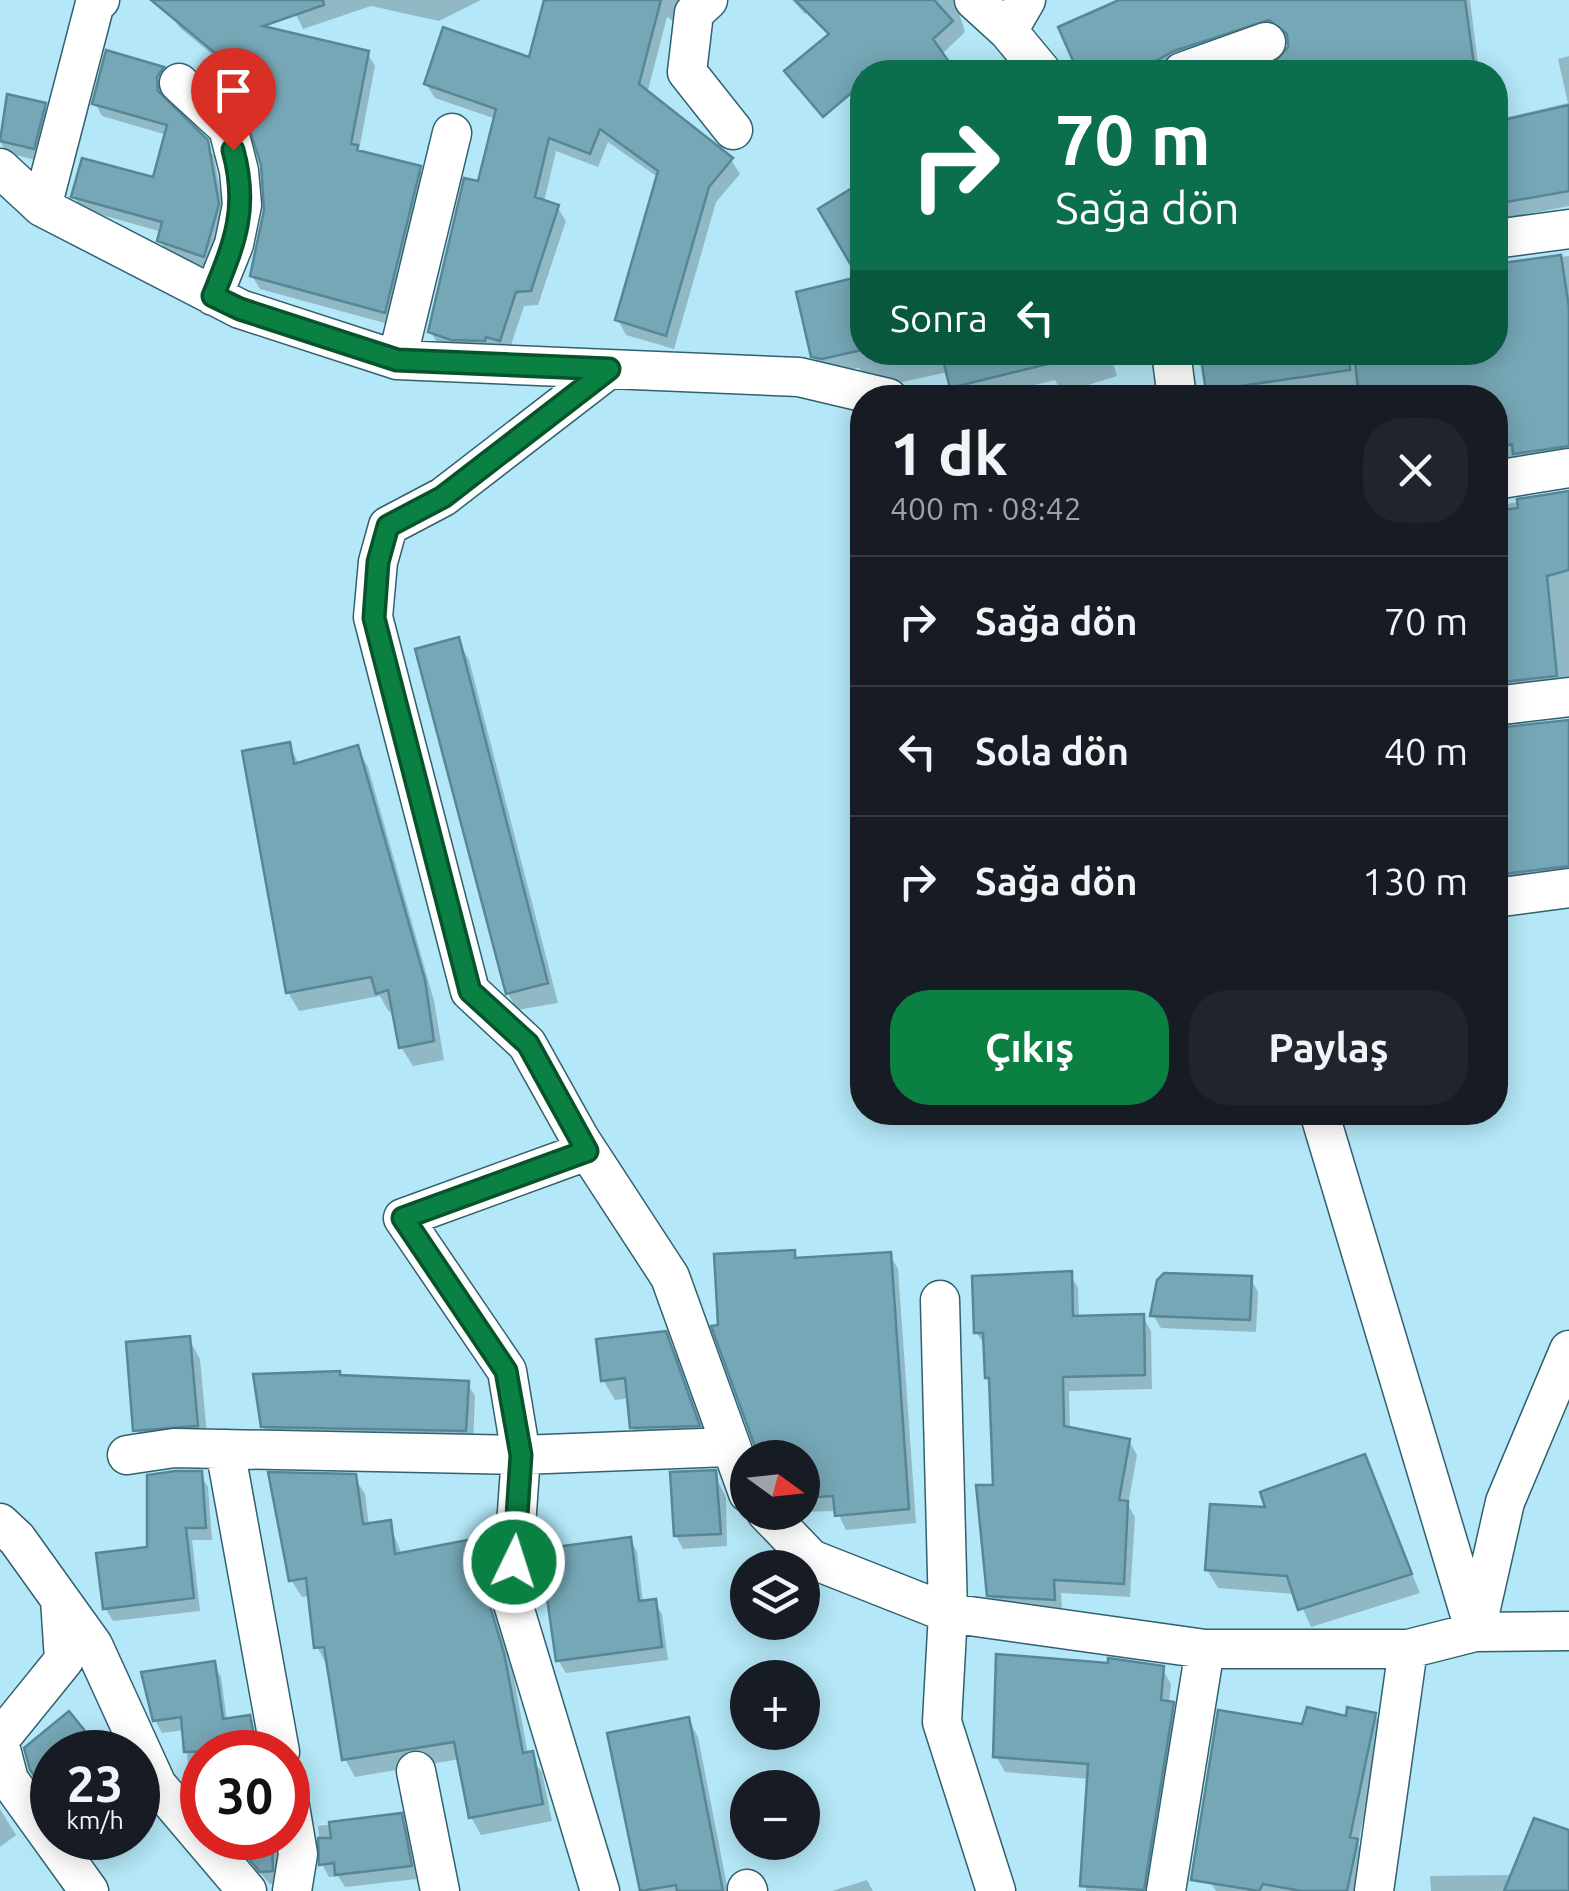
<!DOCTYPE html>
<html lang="tr">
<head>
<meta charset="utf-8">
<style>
	:root { --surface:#171b24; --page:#20242c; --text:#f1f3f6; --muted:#9ea1a6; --line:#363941; --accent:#0b8043 }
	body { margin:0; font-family:Ubuntu,sans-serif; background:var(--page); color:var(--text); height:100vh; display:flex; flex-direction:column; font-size:38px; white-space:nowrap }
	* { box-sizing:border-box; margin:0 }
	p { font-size:32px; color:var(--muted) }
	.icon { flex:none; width:55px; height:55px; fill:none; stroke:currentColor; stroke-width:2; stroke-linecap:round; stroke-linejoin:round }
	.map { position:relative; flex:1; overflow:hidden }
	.drawer { position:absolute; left:850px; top:385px; width:658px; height:740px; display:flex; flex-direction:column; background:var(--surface); border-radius:40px; box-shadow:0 5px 25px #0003 }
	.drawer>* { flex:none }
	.top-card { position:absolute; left:850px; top:60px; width:658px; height:305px; border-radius:40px; box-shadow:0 5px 25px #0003; background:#0b6e4f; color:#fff; overflow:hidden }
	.needle { width:65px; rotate:105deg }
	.fabs { position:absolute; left:730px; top:1440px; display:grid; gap:20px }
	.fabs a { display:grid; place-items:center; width:90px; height:90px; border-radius:50%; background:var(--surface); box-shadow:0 5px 25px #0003; font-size:50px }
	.speed { position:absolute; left:30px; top:1730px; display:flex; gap:20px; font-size:50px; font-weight:700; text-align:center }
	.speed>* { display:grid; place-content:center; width:130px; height:130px; border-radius:50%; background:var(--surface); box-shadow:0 5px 25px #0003; line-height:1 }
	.speed small { font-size:25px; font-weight:400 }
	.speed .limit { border:15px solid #d22; background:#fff; color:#111 }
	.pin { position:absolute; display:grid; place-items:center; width:85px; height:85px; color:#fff; margin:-102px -42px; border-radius:50% 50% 50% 0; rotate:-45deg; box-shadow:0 0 10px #0007 }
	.pin .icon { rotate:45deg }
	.me { position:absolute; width:110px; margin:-55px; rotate:4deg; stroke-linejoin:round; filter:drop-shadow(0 0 8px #0008) }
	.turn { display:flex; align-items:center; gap:35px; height:210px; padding:0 40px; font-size:45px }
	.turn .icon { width:130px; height:130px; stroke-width:2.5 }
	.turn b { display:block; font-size:70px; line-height:85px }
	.then { display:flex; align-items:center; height:95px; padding:0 40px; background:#0003; gap:20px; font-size:38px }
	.round { display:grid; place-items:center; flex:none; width:105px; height:105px; border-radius:40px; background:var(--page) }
	.headline { display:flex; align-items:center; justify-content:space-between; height:170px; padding:0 40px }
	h1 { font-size:60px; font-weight:700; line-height:75px }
	.primary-button { display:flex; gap:20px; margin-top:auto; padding:20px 40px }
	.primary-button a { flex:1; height:115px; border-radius:40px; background:var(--accent); color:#fff; font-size:40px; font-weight:700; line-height:115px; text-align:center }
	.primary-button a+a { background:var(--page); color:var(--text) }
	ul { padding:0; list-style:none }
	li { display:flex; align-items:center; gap:30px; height:130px; padding:0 40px; border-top:2px solid var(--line) }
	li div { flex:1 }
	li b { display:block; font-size:38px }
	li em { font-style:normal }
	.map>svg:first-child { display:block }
</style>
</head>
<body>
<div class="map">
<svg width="1569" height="1891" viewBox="0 0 1569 1891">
	<rect width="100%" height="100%" fill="#b4e7f7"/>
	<path fill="#0003" d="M183 0H241L274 31 367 53 375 66 359 150 419 169 427 182 392 325 260 289 252 276 267 209 263 165 248 120 214 84 264 98 179 27 171 14Z
		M289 0H481L439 21 371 6 303 29Z
		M546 0H699L680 25 667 17 647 94 731 160 740 174 716 202 674 349 626 335 618 320 659 178 608 142 598 167 556 151 544 202 557 207 566 221 538 305 524 306 508 354 439 346 431 332 480 184 496 119 435 98 426 84 531 60Z
		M792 0H966L959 13 965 32 941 55 953 72H865L819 5 805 14Z
		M1125 0H1470L1479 72H1251L1285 59 1288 40 1281 34 1167 72H1081L1061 29Z
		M1569 56V206L1495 221V120L1568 103 1558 59Z
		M162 69 169 82 164 100 214 156 225 218 211 269 167 254 160 241 162 232 81 209 74 196 154 180 167 135 102 116 95 103Z
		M9 97 44 105 52 118 40 161 7 153 0 141Z
		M862 185V352H1110L1117 376 1062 393 1055 380 981 398H958L948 372 884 386 868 382 859 368 823 372 813 356 861 279 821 209Z
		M1569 256V462L1495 463V398L1419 385 1340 398H1210L1203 352H1495V266Z
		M1569 493V689L1495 701V506Z
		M458 640 469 660 558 1003 517 1010 506 990Z
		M1569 722V883L1495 893V730Z
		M289 745 299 764 357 748 368 767 434 1001 444 1060 413 1066 401 1047 394 1011 389 1012 380 996 299 1011 288 992Z
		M793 1253 798 1261 890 1255 898 1269 916 1523 846 1530 837 1511 802 1512V1458L720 1327Z
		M1070 1274 1078 1288 1079 1318 1143 1317 1151 1331 1152 1389 1069 1391 1070 1430 1129 1441 1137 1455 1128 1505 1135 1517 1130 1597 1061 1593 1062 1613 998 1609 990 1595 988 1550 981 1538 978 1488 996 1487 992 1385 985 1346 976 1332Z
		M1161 1275 1251 1279 1258 1292 1256 1332 1161 1328 1153 1315Z
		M664 1334 676 1354 709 1445 644 1448 632 1427 629 1398 615 1400 603 1380Z
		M189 1339 200 1359 208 1446 147 1450 136 1430Z
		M467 1383 475 1396 473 1444 271 1440 263 1426Z
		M1364 1458 1420 1593 1311 1627 1296 1594 1218 1588 1207 1570 1268 1510Z
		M714 1473 726 1498 727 1546 683 1549 676 1536Z
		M200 1474 208 1487 212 1540H192L200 1611 113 1621 105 1608Z
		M354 1477 365 1494 369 1526 389 1523 402 1555 482 1540 492 1557 498 1623 513 1673 528 1755 542 1772 552 1821 481 1835 471 1817 460 1759 355 1777 345 1759 327 1665 317 1647 310 1596 302 1597 291 1580Z
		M630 1539 637 1552 643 1603 654 1601 662 1614 668 1660 566 1673 558 1660Z
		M214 1664 221 1677 227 1721 249 1717 262 1752H202V1805L190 1786 185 1730 162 1733 155 1720Z
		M1162 1668 1171 1684 1169 1704 1181 1720 1154 1891H1086L1090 1779 1005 1772 996 1756Z
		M68 1715 99 1752H52V1801L32 1769Z
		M1375 1715 1382 1728 1358 1844 1364 1854 1356 1891H1216L1210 1882 1347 1719Z
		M688 1719 698 1737 728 1891H649L638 1863Z
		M0 1809 16 1835 0 1847Z
		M400 1816 408 1829 417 1879 345 1887 338 1876 329 1877 322 1864 318 1826Z
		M1569 1833V1891H1431L1430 1876 1508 1875Z
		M230 1838H277L279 1883 270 1884Z
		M867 1880 873 1891H832Z"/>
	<path fill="#76a7b6" stroke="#578796" stroke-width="2.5" d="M151 0H323L324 5 263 26 369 51 351 144 358 145 357 150 421 166 385 313 250 276 264 210 261 165 244 112 209 80 267 96Z
		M544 0H661L639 84 733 158 709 187 666 336 615 320 658 171 600 129 590 154 549 138 535 197 559 205 531 291 516 292 500 341 486 337 485 341 451 340 428 332 464 178 478 181 496 109 424 84 443 27 529 57Z
		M795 0H934L953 21 933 39 956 72H862V84L823 117 784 71 829 34Z
		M1119 0H1465L1475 72H1248L1274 63 1288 47 1287 34 1269 20 1174 51 1136 72H1078L1058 27Z
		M106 50 164 67 157 77 158 91 208 140 219 204 204 257 157 241 162 222 71 197 82 158 153 177 167 125 92 104Z
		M7 94 46 103 34 149 0 141Z
		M1569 105V191L1495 204V122Z
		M862 182V350L822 359 811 357 796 292 858 277 818 209Z
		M1561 255 1569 308V446L1513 454 1512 444 1495 448V398H1359L1354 352H1495V264Z
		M941 352H1050L1052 363 950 388Z
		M1200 352H1349L1350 370 1206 391Z
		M1569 491V570L1547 576 1557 676 1502 682 1495 609V511L1518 508 1517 499Z
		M459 637 548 983 506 994 415 649Z
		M1569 720V866L1495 875V728Z
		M290 742 294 764 358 745 425 980 434 1041 399 1048 388 990 376 994 371 977 286 993 242 751Z
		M795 1250V1258L891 1252 909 1509 835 1516 833 1496 802 1498V1458H759L711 1326 718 1325 714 1254Z
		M1072 1271 1073 1316 1144 1314 1145 1375 1063 1377 1064 1426 1130 1439 1119 1500 1128 1501 1124 1584 1054 1580 1055 1600 987 1596 976 1485H993L989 1378H985L983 1333H974L972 1276Z
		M1164 1273 1252 1276 1250 1320 1150 1316 1157 1280Z
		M666 1331 700 1426 630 1428 625 1378 601 1381 596 1339Z
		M190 1336 198 1426 133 1431 126 1342Z
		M340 1371V1375L469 1381 466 1431 261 1427 253 1374Z
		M1365 1454 1412 1574 1298 1610 1287 1576 1205 1570 1210 1504 1265 1507 1260 1492Z
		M716 1470 721 1534 674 1536 670 1472Z
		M175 1471H202L206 1528H186L194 1598 103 1609 96 1553 147 1547V1475Z
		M268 1472 356 1474 363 1524 391 1520 395 1554 483 1537 489 1603 504 1653 523 1753 533 1751 543 1804 469 1818 454 1742 342 1760 324 1647 314 1648 306 1578 289 1581Z
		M631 1537 639 1601 656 1599 662 1647 556 1661 540 1549Z
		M996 1654 1108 1663V1658L1164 1666 1161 1700 1174 1702 1144 1890 1080 1886 1088 1764 993 1757Z
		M215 1661 223 1719 250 1715 257 1750 184 1752 181 1717 153 1721 141 1672Z
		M1307 1707 1346 1716 1347 1707 1376 1713 1350 1837 1358 1839 1347 1891H1301L1263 1884 1259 1891 1191 1880 1218 1710 1302 1724Z
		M69 1711 102 1752H52V1790L47 1794 30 1770 24 1748Z
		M689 1717 723 1891H677L676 1885 640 1891 607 1733Z
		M402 1813 412 1866 335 1875 334 1863 319 1865 318 1838H331L329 1822Z
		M1534 1818 1569 1830V1891H1504Z
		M231 1838H272L273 1871 260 1872Z"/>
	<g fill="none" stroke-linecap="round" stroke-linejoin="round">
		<g stroke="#31616f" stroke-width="41">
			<path id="minor" d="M708 0 694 13 687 72 733 130
				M974 0 1008 31 1042 72
				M1008 31 1026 0
				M1182 72 1266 42
				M179 83 228 128 239 171 242 205 234 244 213 296
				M0 168 42 207 240 309 397 360 799 377 888 398
				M42 207 95 3 100 0
				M1495 239 1569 229
				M1171 352 1177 398
				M397 360 452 133
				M609 369 443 497 388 526 378 562 373 617 470 991 527 1044 580 1139 670 1277 748 1493
				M1495 480 1569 468
				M1495 706 1569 697
				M1495 898 1569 888
				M1319 1112 1475 1632
				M940 1300 948 1613 942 1722 996 1891
				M225 1449 280 1752
				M127 1455 174 1448 521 1455 507 1371 403 1218 587 1151
				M766 1512 811 1559 948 1613 1205 1649H1408L1475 1632 1569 1631
				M0 1523 17 1539 93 1645 157 1785 247 1891
				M1476 1630 1505 1502 1569 1350
				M0 1739 64 1660 60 1599
				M0 1745 9 1780 89 1891
				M416 1771 440 1891
				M288 1794 298 1854 292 1891
				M747 1889 748 1891
				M600 1891 511 1597 521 1455 728 1447
				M1166 1891 1205 1649
				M1374 1891 1408 1649"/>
		</g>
		<use href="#minor" stroke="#fff" stroke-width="38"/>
	</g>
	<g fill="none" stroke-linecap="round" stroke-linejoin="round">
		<g stroke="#07532c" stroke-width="25">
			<path id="route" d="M233 150C249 208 235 242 213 296L240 309 397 360 609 369 443 497 388 526 378 562 374 618 470 991 528 1044 587 1151 403 1218 506 1371 521 1455 514 1562"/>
		</g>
		<use href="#route" stroke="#0b8043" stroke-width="18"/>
	</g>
</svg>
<div class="fabs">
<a><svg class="needle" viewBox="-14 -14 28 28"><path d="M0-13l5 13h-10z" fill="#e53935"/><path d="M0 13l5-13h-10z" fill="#9ea1a6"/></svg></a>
<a><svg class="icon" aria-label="layers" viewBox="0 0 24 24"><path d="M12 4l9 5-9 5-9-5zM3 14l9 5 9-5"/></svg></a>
<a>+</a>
<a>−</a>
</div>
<div class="speed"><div>23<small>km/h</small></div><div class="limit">30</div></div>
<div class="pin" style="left:233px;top:150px;background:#d93025"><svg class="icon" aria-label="arrive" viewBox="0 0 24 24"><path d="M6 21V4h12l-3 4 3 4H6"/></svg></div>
<svg class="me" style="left:514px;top:1562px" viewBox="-20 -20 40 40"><circle r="17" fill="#0b8043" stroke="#fff" stroke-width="3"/><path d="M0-11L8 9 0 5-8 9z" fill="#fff"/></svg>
<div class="top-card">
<div class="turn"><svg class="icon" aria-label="right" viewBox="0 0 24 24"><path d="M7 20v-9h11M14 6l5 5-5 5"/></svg><div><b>70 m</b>Sağa dön</div></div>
<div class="then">Sonra<svg class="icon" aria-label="left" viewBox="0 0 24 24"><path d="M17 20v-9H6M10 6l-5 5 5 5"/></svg></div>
</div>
<section class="drawer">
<div class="headline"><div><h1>1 dk</h1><p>400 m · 08:42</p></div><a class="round"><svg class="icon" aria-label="close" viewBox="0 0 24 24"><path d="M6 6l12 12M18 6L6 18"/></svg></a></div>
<ul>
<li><svg class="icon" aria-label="right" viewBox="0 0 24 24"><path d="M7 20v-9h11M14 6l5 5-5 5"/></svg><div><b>Sağa dön</b></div><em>70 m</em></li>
<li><svg class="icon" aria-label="left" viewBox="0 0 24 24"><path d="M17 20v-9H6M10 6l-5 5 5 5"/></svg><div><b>Sola dön</b></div><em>40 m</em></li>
<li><svg class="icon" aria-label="right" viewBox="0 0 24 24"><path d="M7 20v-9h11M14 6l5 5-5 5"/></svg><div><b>Sağa dön</b></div><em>130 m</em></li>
</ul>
<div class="primary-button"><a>Çıkış</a><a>Paylaş</a></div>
</section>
</div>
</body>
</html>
